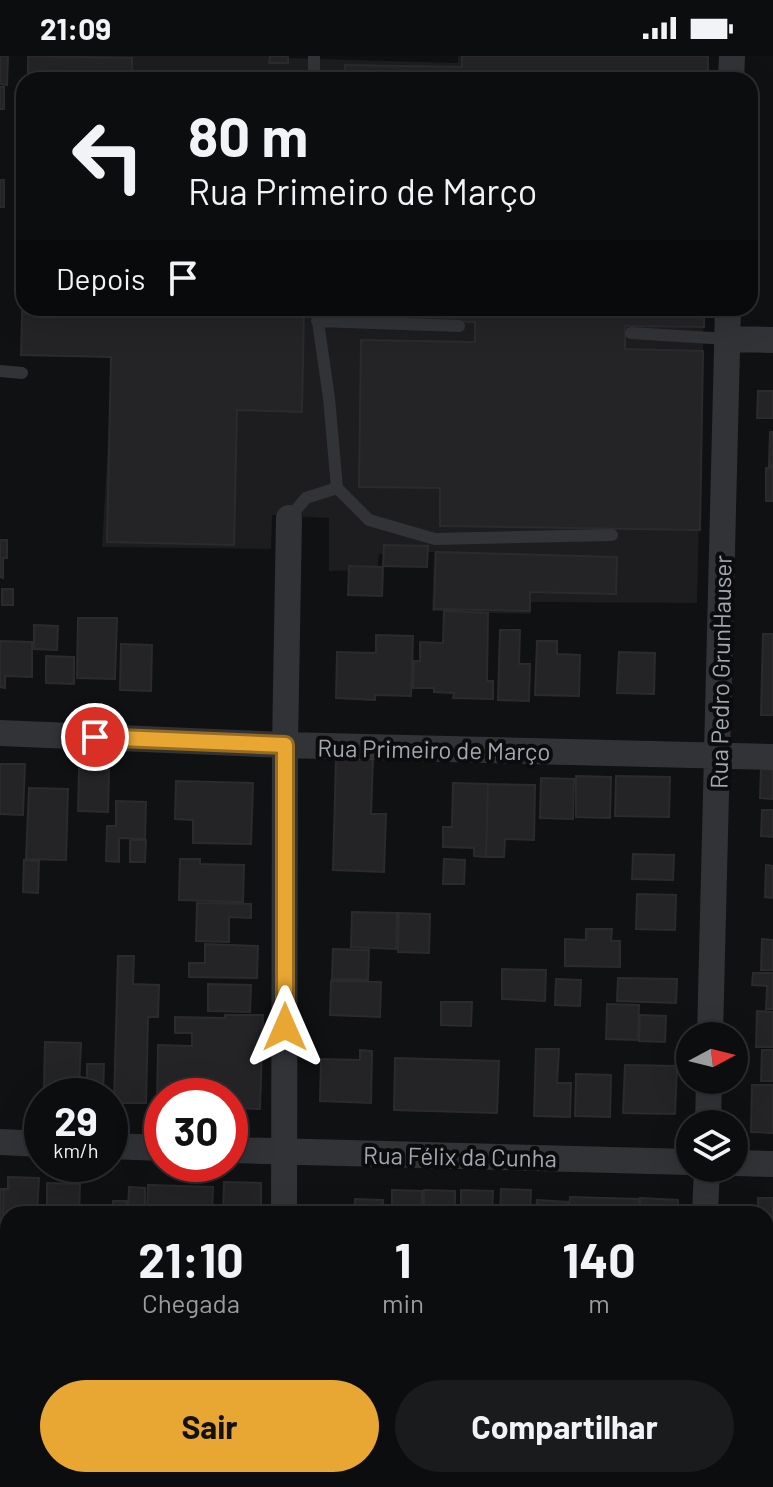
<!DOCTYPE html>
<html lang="pt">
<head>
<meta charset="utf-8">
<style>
	:root { --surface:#0c0d0e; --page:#1a1b1c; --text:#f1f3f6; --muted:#9a9c9e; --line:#2c2d2e; --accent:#e8a632 }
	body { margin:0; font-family:Barlow,sans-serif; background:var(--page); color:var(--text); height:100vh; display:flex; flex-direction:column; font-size:30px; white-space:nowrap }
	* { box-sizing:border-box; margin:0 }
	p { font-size:26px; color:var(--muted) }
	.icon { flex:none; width:44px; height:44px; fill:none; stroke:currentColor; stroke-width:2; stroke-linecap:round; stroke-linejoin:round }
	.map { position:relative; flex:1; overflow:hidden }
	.panel { position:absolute; left:0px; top:1150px; width:774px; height:282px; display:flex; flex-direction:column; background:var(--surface); border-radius:24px 24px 0 0; box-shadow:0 8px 32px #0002,0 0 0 2px var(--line) }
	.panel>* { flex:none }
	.top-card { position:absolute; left:16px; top:16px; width:742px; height:244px; border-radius:24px; box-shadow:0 8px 32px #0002,0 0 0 2px var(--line); background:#0c0d0e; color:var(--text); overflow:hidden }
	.needle { width:52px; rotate:83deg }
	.tools { position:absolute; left:676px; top:966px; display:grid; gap:16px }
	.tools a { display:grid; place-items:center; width:72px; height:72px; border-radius:50%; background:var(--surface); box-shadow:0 8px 32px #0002,0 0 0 2px var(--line); font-size:40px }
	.speed { position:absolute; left:24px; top:1022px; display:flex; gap:16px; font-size:40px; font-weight:700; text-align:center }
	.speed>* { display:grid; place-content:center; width:104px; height:104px; border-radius:50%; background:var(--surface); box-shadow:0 8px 32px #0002,0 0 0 2px var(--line); line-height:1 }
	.speed small { font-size:20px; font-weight:400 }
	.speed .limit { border:12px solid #d22; background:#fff; color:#111 }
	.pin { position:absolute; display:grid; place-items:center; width:68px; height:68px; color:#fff; margin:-34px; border:4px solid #fff; border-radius:50%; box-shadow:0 2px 8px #0007 }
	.me { position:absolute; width:88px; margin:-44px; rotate:0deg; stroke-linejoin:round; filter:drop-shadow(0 0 6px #0008) }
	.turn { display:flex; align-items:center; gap:28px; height:168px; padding:0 40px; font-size:36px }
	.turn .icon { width:104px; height:104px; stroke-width:2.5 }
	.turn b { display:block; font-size:56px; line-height:68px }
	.then { display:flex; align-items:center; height:76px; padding:0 40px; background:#0003; gap:16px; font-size:30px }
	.eta { display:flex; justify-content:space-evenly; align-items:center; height:136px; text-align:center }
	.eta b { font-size:48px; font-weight:700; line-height:56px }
	.cta { display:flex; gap:16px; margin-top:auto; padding:16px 40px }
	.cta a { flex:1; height:92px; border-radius:48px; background:var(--accent); color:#111; font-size:32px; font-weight:700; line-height:92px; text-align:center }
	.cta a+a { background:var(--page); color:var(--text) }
	.status { display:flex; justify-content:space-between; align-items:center; height:56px; padding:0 40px; background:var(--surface); direction:ltr }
	.status svg { height:22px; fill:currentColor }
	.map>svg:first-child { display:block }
</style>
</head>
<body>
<div class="status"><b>21:09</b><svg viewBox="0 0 49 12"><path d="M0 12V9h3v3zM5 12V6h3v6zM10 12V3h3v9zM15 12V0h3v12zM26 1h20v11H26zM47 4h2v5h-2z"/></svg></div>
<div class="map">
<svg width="773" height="1431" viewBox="0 0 773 1431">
	<rect width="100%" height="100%" fill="#101112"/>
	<path fill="#1d1d1f" d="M30 0H284L285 2 458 7V0H709V24H29Z
		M25 252H704L697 547 531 546 530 558 432 555 434 496 379 498 377 514 329 515V462L272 459 271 493 102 491 113 300Z"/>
	<path fill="#171c18" d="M551 1424H683V1431H551Z"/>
	<path fill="#242426" stroke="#2b2b2e" stroke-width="2" d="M0 0H8L7 29 0 28Z
		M28 0 132 2V24H28Z
		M270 0H288V7H269Z
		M462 0H708V24H345V9L462 11Z
		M0 31H4V53H0Z
		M0 124H4V151H0Z
		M24 185V252H304L302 356 237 354 234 489 107 486 111 301 21 299Z
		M342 252H704V271L625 270V293L703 295 700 474 440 470V432L359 431 361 284 475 286V266L341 264Z
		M758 335H773V362H757Z
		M770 376H773V410H769Z
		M766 412H773V445H766Z
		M0 484H7V502H3V522L0 521Z
		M384 489 428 490 427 511 383 510Z
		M436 496 617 501 616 538 530 536V555L434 553Z
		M349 510 383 511 382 540 348 539Z
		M2 533H13V549H2Z
		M444 555 488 557 487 625H493V643L453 642 454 637 434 636V632H413L414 605H420V586L443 587Z
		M78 562H117L115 623 77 622Z
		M34 569 58 570 57 594 34 593Z
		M500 574H520L519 608H530L529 645 498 644Z
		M763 578H773V659H761Z
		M376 579 413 580 411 640 375 639V644L336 642 337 596 376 597Z
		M0 585 32 586V621L5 620V632L0 631Z
		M537 585H557V598L580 599 579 640 535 639Z
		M121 588 152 589 151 635 120 634Z
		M619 596 655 597 654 638 617 637Z
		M46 600 74 601V628L46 627Z
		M336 702 373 703 371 758H386L384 816 333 814Z
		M0 708H25L23 759 0 758Z
		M761 711H773V743L760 742Z
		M79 713 109 714 108 756 78 755Z
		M576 720 611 721 610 762 576 761Z
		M616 720 670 721 669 761 615 760Z
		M541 722 574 723 573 763 540 762Z
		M176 725 253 727 251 788 193 787V764L175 763Z
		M453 727 488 728 486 801 474 800V792L443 791V771H452Z
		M488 728 535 729 534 784 505 783 504 801H486Z
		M29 732 68 733 66 804 26 803Z
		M116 745 146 746 145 783 119 782V806L106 805 107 770H116Z
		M762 754H773V781L761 780Z
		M130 784H146L145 806H130Z
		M633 798 674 799 673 824 632 823Z
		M180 803H200V808L244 809 243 846 179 844Z
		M444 803 465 804 464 828H443Z
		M24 804 39 805 38 837 23 836Z
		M766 809 773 810V842L765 841Z
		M637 838 676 839 675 874 636 873Z
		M197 847 251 848V862L229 861V886L196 885Z
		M352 856 397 857 396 893 351 891Z
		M399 857 430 858 429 897 398 896Z
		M586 873H612L611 885H620V911L565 910V883L586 884Z
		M762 883 773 884V914H761Z
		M205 888 258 890 257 922 189 921V907H205Z
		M333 893 369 894 368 924 332 923Z
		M118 900H134L133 928 159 929 158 961H148L146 1047H114Z
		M502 913 546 914 545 945 502 943Z
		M753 917H773V953H766L767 930 752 929Z
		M618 922 677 923 676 947 617 945Z
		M556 923 581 924 580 950 555 949Z
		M331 925 381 926 380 961 330 959Z
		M208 928 251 929 250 956 208 955Z
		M441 946H472L471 970 441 969Z
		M607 948 639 949 638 984 606 983Z
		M757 955 773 956V991H756Z
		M225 959H263L260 1053 230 1052V1040H162V1050H157L158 989 192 990V977H175V961L225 962Z
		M640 959 666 960 665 986 639 985Z
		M45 986 81 987 79 1031 44 1030Z
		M536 993H559L557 1027H571L570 1061 534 1060Z
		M360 994 372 995 371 1047 320 1045 321 1003 360 1004Z
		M762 994H773V1025H761Z
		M395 1002 499 1005 497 1057 394 1054Z
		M87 1008H104L103 1039H87Z
		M625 1009 677 1010 675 1058 623 1057Z
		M576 1018 611 1019 610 1061 575 1060Z
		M752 1029H773V1077L751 1076Z
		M8 1121 39 1122 37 1158H8V1185H2L4 1133H8Z
		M224 1126 261 1127V1158H223Z
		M47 1127 80 1128 79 1158H47Z
		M148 1129 213 1131 212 1158H147Z
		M129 1131 145 1132V1158H112V1154H128Z
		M0 1133H4L2 1180H0Z
		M501 1133 531 1134 530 1158H500Z
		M392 1134 422 1135V1158H392Z
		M424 1134 455 1135V1158H424Z
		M461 1134 493 1135 492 1158H461Z
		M570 1141 639 1143 638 1158H569Z
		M640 1142 678 1144V1158H640Z
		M758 1142H773V1172H766V1158H758Z
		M355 1143 383 1144V1158H354Z
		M537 1144 568 1146 567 1158H536Z
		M113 1145H127V1153L113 1152Z
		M766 1176H773V1207L766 1206Z
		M766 1209H773V1234H766Z
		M0 1229H8V1248H0Z
		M766 1402H773V1431H755V1424H766Z
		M0 1408H8V1424H13V1431H0Z
		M20 1424H76V1431H20Z
		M94 1424H127V1431H94Z
		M133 1424H166L165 1431H133Z
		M181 1424H243V1431L181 1429Z
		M321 1424H395V1431H321Z
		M397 1424H432V1431H397Z
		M436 1424H472V1431H436Z
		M476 1424H507V1431H476Z
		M513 1424H544V1431H513Z"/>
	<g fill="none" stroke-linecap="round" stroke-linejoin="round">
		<path stroke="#323337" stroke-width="12" d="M314 0V24
			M316 252 329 342 337 432 369 464 435 483 612 479
			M317 265 459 270
			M631 277 728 283
			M0 315 22 317
			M289 462 306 442 337 432"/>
		<path stroke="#323337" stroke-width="26" d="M731 24 732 0
			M728 283 773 284
			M0 677 285 689 773 701
			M710 980 728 252
			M708 1068 709 1024
			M0 1086 42 1088
			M110 1090 162 1092
			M230 1094 690 1106
			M734 1107 773 1108
			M284 1158 285 689 289 462
			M705 1158 707 1112
			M279 1431V1424
			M694 1431 695 1424"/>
	</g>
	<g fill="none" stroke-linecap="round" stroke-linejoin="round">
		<g stroke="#976c20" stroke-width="20">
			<path id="route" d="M95 681 285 689V971"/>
		</g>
		<use href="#route" stroke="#e8a632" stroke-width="14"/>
	</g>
	<g text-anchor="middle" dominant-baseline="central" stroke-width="8" stroke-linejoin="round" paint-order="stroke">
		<g font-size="24" fill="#a2a8b2" stroke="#0c0c0d">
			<text transform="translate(720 616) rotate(-89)">Rua Pedro GrunHauser</text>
			<text transform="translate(434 693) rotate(1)">Rua Primeiro de Março</text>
			<text transform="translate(460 1100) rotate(1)">Rua Félix da Cunha</text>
		</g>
	</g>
</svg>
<div class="tools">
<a><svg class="needle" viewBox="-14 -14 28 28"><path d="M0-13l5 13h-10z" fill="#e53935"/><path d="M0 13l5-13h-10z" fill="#9a9c9e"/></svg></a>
<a><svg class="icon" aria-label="layers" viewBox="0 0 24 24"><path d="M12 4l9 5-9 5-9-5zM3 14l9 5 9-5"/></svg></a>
</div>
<div class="speed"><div>29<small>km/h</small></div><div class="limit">30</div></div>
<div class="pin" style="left:95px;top:681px;background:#d93025"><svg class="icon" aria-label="arrive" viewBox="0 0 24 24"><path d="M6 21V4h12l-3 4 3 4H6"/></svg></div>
<svg class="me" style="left:285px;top:971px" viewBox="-20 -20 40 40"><path d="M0-17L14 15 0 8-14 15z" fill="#e8a632" stroke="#fff" stroke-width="4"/></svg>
<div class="top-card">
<div class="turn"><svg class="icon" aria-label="left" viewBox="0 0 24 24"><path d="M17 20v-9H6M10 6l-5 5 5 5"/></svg><div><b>80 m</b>Rua Primeiro de Março</div></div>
<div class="then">Depois<svg class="icon" aria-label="arrive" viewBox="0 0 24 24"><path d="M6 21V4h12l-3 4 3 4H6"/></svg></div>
</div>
<section class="panel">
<div class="eta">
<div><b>21:10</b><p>Chegada</p></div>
<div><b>1</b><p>min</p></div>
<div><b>140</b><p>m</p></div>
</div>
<div class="cta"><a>Sair</a><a>Compartilhar</a></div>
</section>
</div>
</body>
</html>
